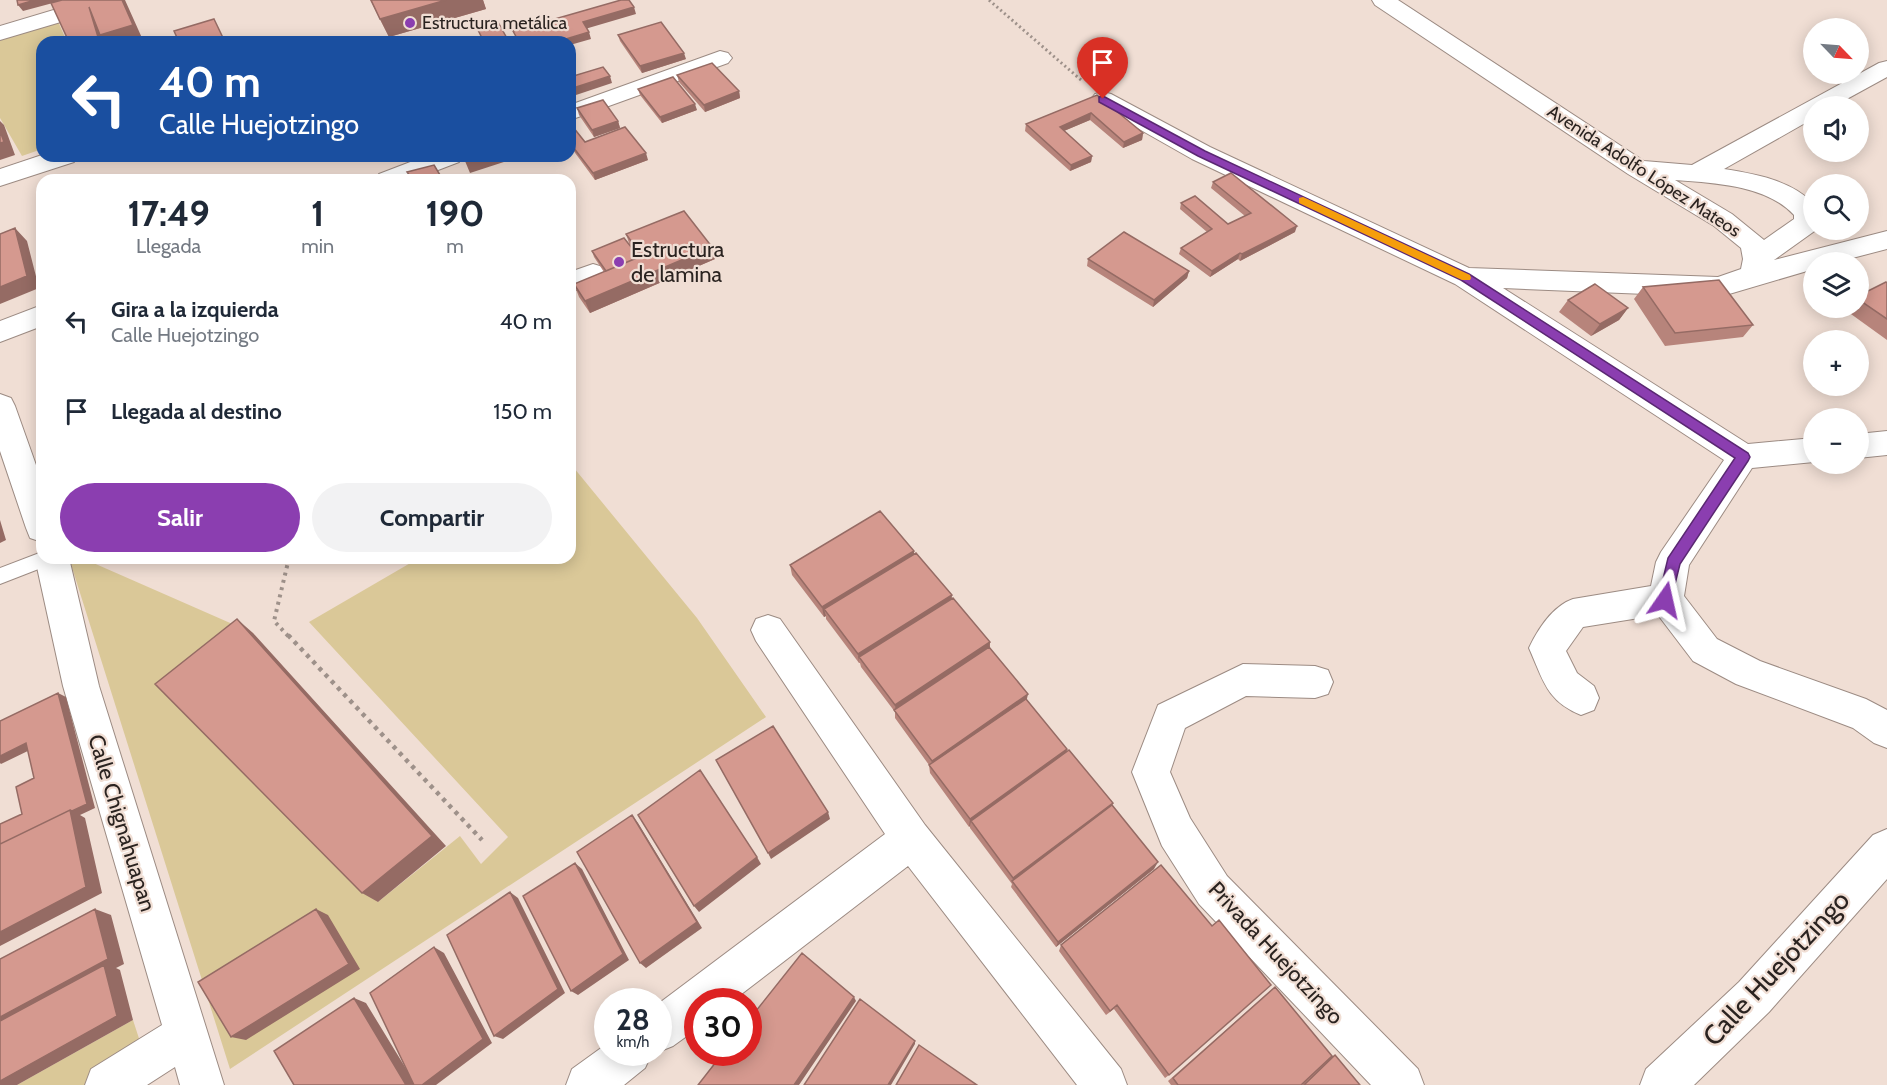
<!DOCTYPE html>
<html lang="es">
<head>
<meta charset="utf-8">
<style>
	:root { --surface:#fff; --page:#f2f2f3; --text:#1f2937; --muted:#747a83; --accent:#8b3eb0 }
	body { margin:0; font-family:Cabin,sans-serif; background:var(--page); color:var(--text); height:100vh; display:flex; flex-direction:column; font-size:22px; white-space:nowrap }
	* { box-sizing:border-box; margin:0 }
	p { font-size:20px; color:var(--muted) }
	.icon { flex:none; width:33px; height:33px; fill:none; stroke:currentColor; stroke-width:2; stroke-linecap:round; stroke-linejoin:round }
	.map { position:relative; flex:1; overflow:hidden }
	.sheet { position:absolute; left:36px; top:174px; width:540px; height:390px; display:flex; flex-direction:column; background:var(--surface); border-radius:18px; box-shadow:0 3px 15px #0003 }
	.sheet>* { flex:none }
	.top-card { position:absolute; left:36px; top:36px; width:540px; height:126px; border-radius:18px; box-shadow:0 3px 15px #0003; background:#1a4fa0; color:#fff; overflow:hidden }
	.needle { width:39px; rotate:115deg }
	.tools { position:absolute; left:1803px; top:18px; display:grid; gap:12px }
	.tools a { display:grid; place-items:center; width:66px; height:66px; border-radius:50%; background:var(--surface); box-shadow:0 3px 15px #0003; font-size:30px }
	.speed { position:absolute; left:594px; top:988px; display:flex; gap:12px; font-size:30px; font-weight:700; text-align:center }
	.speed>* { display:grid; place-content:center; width:78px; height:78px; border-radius:50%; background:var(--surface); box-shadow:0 3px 15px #0003; line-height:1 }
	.speed small { font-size:15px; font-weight:400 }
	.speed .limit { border:9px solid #d22; background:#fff; color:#111 }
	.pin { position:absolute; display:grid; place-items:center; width:51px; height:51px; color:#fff; margin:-62px -26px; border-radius:50% 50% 50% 0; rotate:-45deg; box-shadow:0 0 6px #0007 }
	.pin .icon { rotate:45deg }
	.me { position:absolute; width:66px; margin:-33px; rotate:11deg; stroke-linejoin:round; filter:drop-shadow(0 0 4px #0008) }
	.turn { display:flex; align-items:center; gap:21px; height:126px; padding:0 24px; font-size:27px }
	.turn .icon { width:78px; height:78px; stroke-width:2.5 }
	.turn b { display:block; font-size:42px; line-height:51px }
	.eta { display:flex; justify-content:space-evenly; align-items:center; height:102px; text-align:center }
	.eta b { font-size:36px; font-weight:700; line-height:42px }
	.primary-button { display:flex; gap:12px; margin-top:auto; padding:12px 24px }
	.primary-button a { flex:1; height:69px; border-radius:36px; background:var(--accent); color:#fff; font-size:24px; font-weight:700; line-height:69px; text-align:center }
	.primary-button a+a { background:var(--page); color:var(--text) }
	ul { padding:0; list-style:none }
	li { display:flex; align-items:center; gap:18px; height:90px; padding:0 24px }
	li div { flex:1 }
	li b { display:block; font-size:22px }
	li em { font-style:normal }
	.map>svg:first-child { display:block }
</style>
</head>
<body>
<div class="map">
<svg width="1887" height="1085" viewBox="0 0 1887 1085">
	<rect width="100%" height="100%" fill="#f0ded4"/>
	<path fill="#dac898" d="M57 19 67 42H42V149L22 156 0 118V35Z
		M574 468 697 618 766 717 230 1069 69 558H82L253 633 378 902 460 836 481 864 508 837 309 622 419 558H570V470Z
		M133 1020 146 1060 110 1085H17Z"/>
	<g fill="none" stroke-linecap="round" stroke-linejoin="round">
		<g stroke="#9c8b83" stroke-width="2">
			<path id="lane" d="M42 552V558H57L54 563 0 584V568Z"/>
		</g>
		<g stroke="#9c8b83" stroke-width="2">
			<path id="street" d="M87 0H121L118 5 0 40V26Z
				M1372 0H1398L1644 161 1692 165 1879 63 1887 61V77L1834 106H1814V118L1724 169C1755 174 1791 180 1814 204V230H1816L1774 260 1887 231V249L1837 262H1814V269L1719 297 1503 288 1748 444 1814 438V462L1752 468 1689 565 1684 596 1717 639 1760 661 1866 699 1887 710V748L1874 743 1853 728 1736 684 1693 661 1658 615 1583 627 1566 651 1577 673 1594 686 1599 698 1594 710 1581 715C1546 701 1543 679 1529 648 1538 629 1553 606 1573 599L1651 586 1656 562 1661 552 1724 460 1455 284 1192 159 1095 104 1091 99 1095 94 1103 92 1111 94 1210 147 1469 268 1718 277 1741 269 1743 259 1741 248 1714 226 1628 174 1375 5ZM1675 180C1714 183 1766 185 1794 215V219L1764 240 1732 214Z
				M720 51 728 53 732 58 728 63 570 120V105Z
				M42 155 78 156 74 162 0 186V169Z
				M426 156H463L459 162 412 180H375L379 174Z
				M593 264 603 267 607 274 603 281 570 292V272Z
				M42 305V326L0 342V321Z
				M0 394 11 398 15 406 42 482V542L30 538 26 528 0 451Z
				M1887 431V455L1858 458V434Z
				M42 547V558H69L99 686 224 1085H180L175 1067 147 1085H85L91 1069 162 1025 63 686 35 558Z
				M768 615 780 619 925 825 1121 1069 1127 1085H1077L908 866 731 1002H698V1028L673 1046 658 1052V1004L885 834 756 641 751 630 756 619Z
				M1243 664 1315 666 1328 670 1333 682 1328 694 1315 698 1246 696 1185 728 1170 772 1190 818 1227 876 1418 1069 1424 1085H1371L1199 904 1162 846 1132 772 1158 705Z
				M1887 829V879L1769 1012 1694 1085H1640L1646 1069 1739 982 1873 835Z
				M608 1043V1053H652L645 1068 624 1085H566L572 1069Z"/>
		</g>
		<path stroke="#9e918a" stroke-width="3" stroke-dasharray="2 3" stroke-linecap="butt" d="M989 0 1081 80"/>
		<path stroke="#9e918a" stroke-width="4" stroke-dasharray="3 4.5" stroke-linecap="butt" d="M289 558 274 621 289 637"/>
		<path stroke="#9e918a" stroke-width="4.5" stroke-dasharray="4 5" stroke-linecap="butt" d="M288 635 482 840"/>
		<use href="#lane" fill="#fff" fill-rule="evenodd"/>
		<use href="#street" fill="#fff" fill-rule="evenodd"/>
	</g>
	<path fill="#b7847b" d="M370 0H483L486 9 389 37Z
		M618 35 686 59 642 73 620 41Z
		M677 75 739 91 740 98 705 112 679 82Z
		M638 89 697 110 662 123 640 95Z
		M1097 95 1143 133 1142 140 1123 148 1090 120 1064 131 1092 156 1091 162 1070 171 1025 131 1026 124Z
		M577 108 618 121 620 128 594 137 579 115Z
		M570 128 585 142 648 160 595 180 570 146Z
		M1213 182 1295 232 1240 261 1238 259 1210 277 1179 254 1181 248 1207 232 1180 209 1181 203 1228 224 1245 216 1211 188Z
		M626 234 712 247 715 259 590 313 579 297 574 284 604 272 594 257 592 251 630 246Z
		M1088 259 1189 271 1187 278 1153 307 1087 266Z
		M1887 283V340L1844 309 1846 308H1858V296Z
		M1643 287 1753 325 1743 337 1665 346 1634 299Z
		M1568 300 1628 308 1619 320 1591 336 1559 312Z
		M914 551V554L990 642V648L1027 700 1067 751 1112 805 1154 869 1056 947 1011 887 1012 884 970 828V826L969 827 930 773 929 765 895 718V712L861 667 860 663H859L826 619V616L824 617 792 575 790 565Z
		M1161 865 1169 1075 1165 1078 1114 1009 1106 1015 1059 951 1061 945Z
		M1275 987 1331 1057 1335 1055 1360 1085H1171L1168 1081 1269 992Z"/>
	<path fill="#956b64" d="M35 0H64L23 11 18 5Z
		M122 0H125L142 38 128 42H81L89 7Z
		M446 0H483L486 9 389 37 380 19Z
		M634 7 636 14 585 29 583 22Z
		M589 32 591 39 570 45V42H556Z
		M684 53 686 59 642 73 640 66Z
		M610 76 612 83 570 97V89Z
		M739 91 740 98 705 112 704 105Z
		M695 104 697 110 662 123 660 117Z
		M1091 113 1090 120 1059 133 1060 127Z
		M0 121 4 125 15 155 0 160Z
		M618 121 620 128 594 137 592 130Z
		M1143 133 1142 140 1123 148 1124 142Z
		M646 153 648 160 595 180 593 173Z
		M478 156H512L513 159 470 173 465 161Z
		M519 156H531L520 159Z
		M1092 156 1091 162 1070 171 1071 165Z
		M1297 226 1295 232 1240 261 1242 254Z
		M15 228 27 241 39 288 0 304V287Z
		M712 247 715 259 590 313 585 301Z
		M1240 253 1238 259 1210 277 1212 271Z
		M1189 271 1187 278 1153 307 1154 300Z
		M1628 308 1619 320 1591 336 1600 324Z
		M0 520 6 540 0 543Z
		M914 551V562L824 609 826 616 824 617 822 607Z
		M952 595 951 605 859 657V663L858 654Z
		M237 619 253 633 446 846 378 902 362 893Z
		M990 642 989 652 896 712 895 705Z
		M58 693 66 697 95 808 80 815 85 818 102 893 0 946V932L70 812Z
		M1028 694 1026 703 932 769V761Z
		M26 743 34 748 1 764 0 763V756Z
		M1067 749 1065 757 971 821 970 826 969 827 970 819Z
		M1113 803 1110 810 1013 881V878Z
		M828 812 830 819 771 859 768 853Z
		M632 815 638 823 702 928 646 968 640 963Z
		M757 857 761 864 699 912 694 906Z
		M1158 862 1154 869 1056 947 1058 942Z
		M575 863 582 869 629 960 578 995 571 991Z
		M510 892 518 898 565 993 503 1039 494 1036Z
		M95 909 111 915 124 964 116 968 120 970 133 1020 17 1085H0V1017Z
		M316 909 328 915 360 969 246 1040 231 1037Z
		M434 947 444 953 492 1043 436 1085H422Z
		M854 997 856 1001 799 1085H794Z
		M354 998 366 1003 416 1085H406Z
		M915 1041V1044L891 1085H888Z"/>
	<path fill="#d5998f" stroke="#956b64" stroke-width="1.5" d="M17 0H35L18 5Z
		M62 0H122L133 25 100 35 89 7 98 37 81 42H69L51 3Z
		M371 0H446L380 19Z
		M621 0H629L634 7 583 22 589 32 556 42H519L513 31Z
		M214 19 225 42H179L174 31Z
		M498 22 509 42H484L477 28Z
		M661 22 684 53 640 66 618 35Z
		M712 63 739 91 704 105 677 75Z
		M603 67 610 76 570 89V77Z
		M673 77 695 104 660 117 638 89Z
		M1097 95 1143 133 1124 142 1091 113 1060 127 1092 156 1071 165 1026 124Z
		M603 100 618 121 592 130 577 108Z
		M573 127 585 142 625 127 646 153 593 173 570 143V128Z
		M0 131 4 142 0 143Z
		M462 156H478L465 161Z
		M434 165 443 180H413L407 172Z
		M1231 173 1297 226 1242 254 1240 253 1212 271 1181 248 1212 229 1181 203 1195 196 1228 224 1251 213 1213 182Z
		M329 175 332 180H316Z
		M684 211 712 247 585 301 574 284 642 256 626 234Z
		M15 228 27 276 0 287V234Z
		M1124 232 1189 271 1154 300 1088 259Z
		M624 238 639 257 606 271 592 251Z
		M1719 280 1753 325 1675 333 1643 287Z
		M1886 282 1887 283V319L1858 299V296Z
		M1595 284 1628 308 1600 324 1568 300Z
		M880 511 914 551 822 607 790 565Z
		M916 553 952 595 858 654 824 609Z
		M953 598 990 642 895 705 859 657Z
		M237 619 432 836 362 893 155 684Z
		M989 647 1028 694 932 761 894 710Z
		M58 693 87 804 72 811 70 810 0 844V824L22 814 16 787 34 778 26 743 0 756V721Z
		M1026 699 1067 749 970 819 929 765Z
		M773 726 828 812 768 853 716 760Z
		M1069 750 1113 803 1013 878 971 821Z
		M700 770 757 857 694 906 638 815Z
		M1112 805 1158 862 1058 942 1012 881Z
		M70 810 86 887 0 932V844Z
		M632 815 697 922 640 963 577 852Z
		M575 863 623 954 571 991 523 896Z
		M1161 865 1212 926 1219 920 1271 985 1169 1075 1117 1005 1110 1011 1061 945Z
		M510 892 558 989 494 1036 447 935Z
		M95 909 108 959 0 1017V959Z
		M316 909 349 964 231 1037 198 982Z
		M434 947 483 1039 422 1085H414L370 993Z
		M802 953 854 997 794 1085H698L723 1053H748V1021Z
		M104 965 117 1016 0 1081V1021Z
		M1275 987 1332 1056 1301 1085H1178L1173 1078Z
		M354 998 406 1085H294L274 1051Z
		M860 999 915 1041 888 1085H804Z
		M919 1045 977 1085H896Z
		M1335 1055 1360 1085H1304Z"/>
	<path fill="#8b3eb0" stroke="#5a2872" stroke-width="1.5" d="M1103 96 1205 151 1469 274 1748 453 1750 457 1748 461 1680 564 1670 604H1660L1658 600 1668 558 1735 458 1461 280 1198 156 1099 102V97Z"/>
	<path fill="#f59e0b" d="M1303 197 1470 275 1471 278 1470 280H1462L1299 203V198Z"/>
	<g fill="#8b3eb0" stroke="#f0ded4" stroke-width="2">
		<circle cx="410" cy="23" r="6"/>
		<circle cx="619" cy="262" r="6"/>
	</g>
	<g text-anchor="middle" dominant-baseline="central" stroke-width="4.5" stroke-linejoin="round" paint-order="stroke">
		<g font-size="18" fill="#2a2320" stroke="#f0ded4" text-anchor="start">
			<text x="422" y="23">Estructura metálica</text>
		</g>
		<g font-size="18" fill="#2a2320" stroke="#f0ded4">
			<text transform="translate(1644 171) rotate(33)">Avenida Adolfo López Mateos</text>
		</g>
		<g font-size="22" fill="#2a2320" stroke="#f0ded4" text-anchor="start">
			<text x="631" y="249">Estructura<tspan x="631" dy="25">de lamina</tspan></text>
		</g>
		<g font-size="22" fill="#2a2320" stroke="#f0ded4">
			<text transform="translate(122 823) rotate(73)">Calle Chignahuapan</text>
			<text transform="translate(1276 953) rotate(47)">Privada Huejotzingo</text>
		</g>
		<g font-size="27" fill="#2a2320" stroke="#f0ded4">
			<text transform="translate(1776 968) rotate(-47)">Calle Huejotzingo</text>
		</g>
	</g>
</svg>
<div class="tools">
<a><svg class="needle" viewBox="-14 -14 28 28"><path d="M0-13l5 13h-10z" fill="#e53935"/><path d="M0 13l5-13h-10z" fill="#747a83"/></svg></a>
<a><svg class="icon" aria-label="sound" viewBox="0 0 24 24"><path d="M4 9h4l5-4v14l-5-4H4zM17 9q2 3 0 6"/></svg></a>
<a><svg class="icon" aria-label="search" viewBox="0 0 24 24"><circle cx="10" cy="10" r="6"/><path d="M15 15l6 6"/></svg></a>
<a><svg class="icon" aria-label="layers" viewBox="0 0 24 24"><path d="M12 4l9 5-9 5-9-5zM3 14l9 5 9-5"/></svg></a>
<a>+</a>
<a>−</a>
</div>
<div class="speed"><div>28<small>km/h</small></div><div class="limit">30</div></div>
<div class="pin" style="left:1103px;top:99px;background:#d93025"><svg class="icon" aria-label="arrive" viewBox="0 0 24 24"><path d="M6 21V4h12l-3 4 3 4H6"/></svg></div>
<svg class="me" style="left:1665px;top:600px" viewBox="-20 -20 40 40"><path d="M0-17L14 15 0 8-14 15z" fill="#8b3eb0" stroke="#fff" stroke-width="4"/></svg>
<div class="top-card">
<div class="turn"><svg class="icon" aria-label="left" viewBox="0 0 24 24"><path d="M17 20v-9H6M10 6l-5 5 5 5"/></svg><div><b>40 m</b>Calle Huejotzingo</div></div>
</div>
<section class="sheet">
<div class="eta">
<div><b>17:49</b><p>Llegada</p></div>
<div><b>1</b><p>min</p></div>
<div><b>190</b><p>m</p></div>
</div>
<ul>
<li><svg class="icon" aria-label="left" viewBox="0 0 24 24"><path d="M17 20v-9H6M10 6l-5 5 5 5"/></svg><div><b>Gira a la izquierda</b><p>Calle Huejotzingo</p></div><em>40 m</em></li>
<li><svg class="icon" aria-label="arrive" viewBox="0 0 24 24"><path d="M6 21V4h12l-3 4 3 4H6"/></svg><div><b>Llegada al destino</b></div><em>150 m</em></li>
</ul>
<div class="primary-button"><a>Salir</a><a>Compartir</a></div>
</section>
</div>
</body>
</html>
